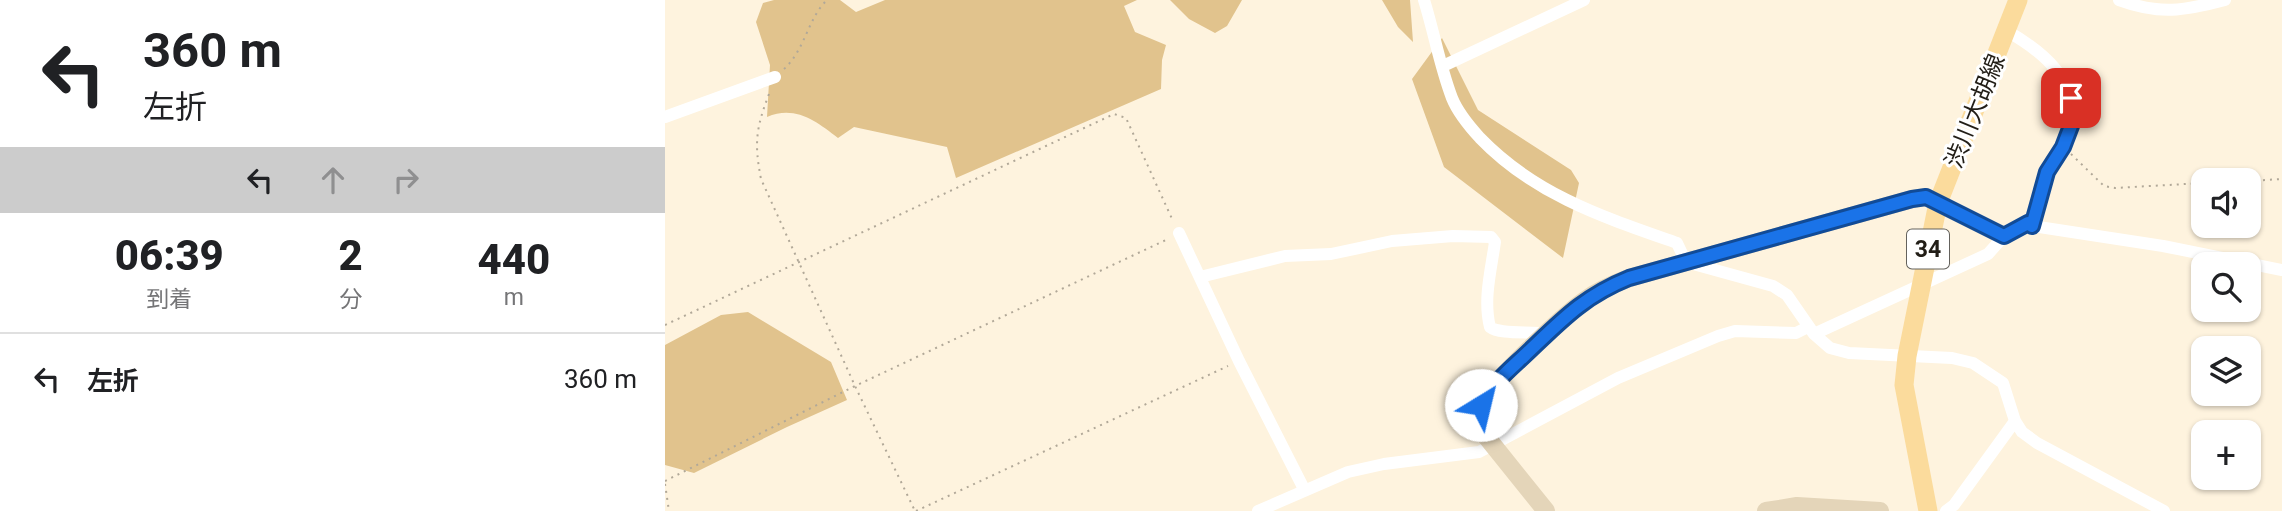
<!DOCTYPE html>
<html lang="ja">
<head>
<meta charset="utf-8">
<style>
	:root { --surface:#fff; --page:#f2f2f2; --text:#202124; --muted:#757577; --line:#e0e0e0 }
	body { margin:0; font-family:Roboto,"Noto Sans JP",sans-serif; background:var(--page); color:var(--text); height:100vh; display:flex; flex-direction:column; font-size:26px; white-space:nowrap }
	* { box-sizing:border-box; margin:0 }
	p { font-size:23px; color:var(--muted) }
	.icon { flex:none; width:38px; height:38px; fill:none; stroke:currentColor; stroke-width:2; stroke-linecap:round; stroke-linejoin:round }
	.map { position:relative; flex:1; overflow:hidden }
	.sheet { display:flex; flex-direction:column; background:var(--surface); width:665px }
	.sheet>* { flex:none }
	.hud { background:#fff; color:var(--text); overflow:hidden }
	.tools { position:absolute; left:1526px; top:168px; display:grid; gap:14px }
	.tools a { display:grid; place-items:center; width:70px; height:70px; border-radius:14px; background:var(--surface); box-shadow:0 2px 5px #0004; font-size:35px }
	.pin { position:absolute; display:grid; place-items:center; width:60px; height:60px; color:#fff; margin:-30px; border-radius:14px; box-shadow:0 4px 10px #0006 }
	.me { position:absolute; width:77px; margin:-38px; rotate:36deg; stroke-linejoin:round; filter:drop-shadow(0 0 5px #0008) }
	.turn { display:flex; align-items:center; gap:24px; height:147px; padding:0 28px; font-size:32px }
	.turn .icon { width:91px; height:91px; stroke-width:2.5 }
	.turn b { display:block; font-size:49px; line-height:60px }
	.lanes { display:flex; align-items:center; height:66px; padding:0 28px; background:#0003; justify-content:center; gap:35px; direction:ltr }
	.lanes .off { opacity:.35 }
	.eta { display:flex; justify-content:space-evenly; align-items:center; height:119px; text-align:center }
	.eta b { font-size:42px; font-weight:800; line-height:49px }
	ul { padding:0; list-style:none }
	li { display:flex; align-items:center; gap:21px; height:91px; padding:0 28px; border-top:2px solid var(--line) }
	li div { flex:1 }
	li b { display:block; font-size:26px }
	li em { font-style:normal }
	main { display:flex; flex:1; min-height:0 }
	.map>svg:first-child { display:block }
</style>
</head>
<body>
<main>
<section class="sheet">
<div class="hud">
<div class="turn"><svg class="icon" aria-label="left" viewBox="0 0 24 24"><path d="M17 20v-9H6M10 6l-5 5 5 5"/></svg><div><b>360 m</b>左折</div></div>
<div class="lanes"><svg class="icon" aria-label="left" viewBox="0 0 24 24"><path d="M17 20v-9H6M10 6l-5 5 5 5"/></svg><svg class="icon off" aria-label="ahead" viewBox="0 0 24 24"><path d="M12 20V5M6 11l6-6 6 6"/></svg><svg class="icon off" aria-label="right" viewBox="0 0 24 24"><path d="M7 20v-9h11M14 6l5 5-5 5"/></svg></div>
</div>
<div class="eta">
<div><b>06:39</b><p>到着</p></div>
<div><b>2</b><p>分</p></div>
<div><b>440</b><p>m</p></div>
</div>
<ul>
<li><svg class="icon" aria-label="left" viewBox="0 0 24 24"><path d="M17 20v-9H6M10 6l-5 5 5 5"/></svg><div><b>左折</b></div><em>360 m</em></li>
</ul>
</section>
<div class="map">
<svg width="1617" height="511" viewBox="0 0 1617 511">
	<rect width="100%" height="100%" fill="#fef3de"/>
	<path fill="#e1c38d" d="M109 0H175L191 12 220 0H472L459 6 470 32 501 45 497 60 496 89 291 178 282 147 189 127 173 138C151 121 130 105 102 117L105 65 91 22 98 3Z
		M505 0H577L562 26 550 33 524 19Z
		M717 0H745L748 42 733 27Z
		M777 38 813 110 906 170 914 183 898 258 779 167 747 79Z
		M83 312 166 362 182 400 122 427 29 473 0 465V345L56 315Z"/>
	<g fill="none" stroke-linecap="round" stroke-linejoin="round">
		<path stroke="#b1a898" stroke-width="2" stroke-dasharray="2 5" stroke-linecap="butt" d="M119 69C140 50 143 18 162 0
			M104 94C91 128 89 143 96 179L190 386 250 511
			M1406 154 1439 186 1450 188 1538 183
			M1584 181 1617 179
			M0 325 449 114 461 118 508 221
			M0 481 190 386 503 239
			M0 484 4 511
			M251 511 563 366"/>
		<path stroke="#fff" stroke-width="12" d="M759 0C769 32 775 67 787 98 793 113 804 126 815 138 870 195 938 217 1012 243L1021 262 1108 286 1122 295 1149 334 1165 348 1184 353 1287 358 1308 363 1338 383 1350 421 1357 432 1372 443 1499 511
			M1454 0C1495 15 1518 11 1560 0
			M1342 31C1377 51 1414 80 1406 126 1402 145 1387 157 1381 174 1375 191 1372 209 1367 226
			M778 66 919 0
			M0 117 110 77
			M1273 203 1339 236
			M514 233 574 361 639 489
			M535 277 620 256 666 254 727 241 788 236 826 237 830 242C826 270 818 300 825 327 835 335 867 331 881 334
			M1149 334 1323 254 1339 236 1363 223 1367 226 1498 246 1617 270
			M593 511 683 472 719 464 814 452 953 378 1053 336 1070 331 1131 333 1143 327
			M1281 511 1289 505 1350 421"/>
		<path stroke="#e4d5b9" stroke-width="18" d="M881 511 820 435C816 424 813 415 817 403 826 382 900 314 920 300 934 290 948 284 964 278L1247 199 1261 197 1273 203
			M1101 511 1132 506 1215 511"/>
		<path stroke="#fbdb9c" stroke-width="19" d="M1263 511 1239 385 1242 356 1273 203 1353 0"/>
	</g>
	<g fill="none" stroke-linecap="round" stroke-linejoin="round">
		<g stroke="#114b97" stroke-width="18">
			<path id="route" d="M816 405C826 385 843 371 859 356 895 322 917 297 964 278L1247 199 1261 197 1339 236 1363 223 1367 226 1382 172 1398 147 1406 126V98"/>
		</g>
		<use href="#route" stroke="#1a73e8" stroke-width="12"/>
	</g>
	<g text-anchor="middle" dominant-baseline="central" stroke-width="6" stroke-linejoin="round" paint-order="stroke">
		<rect fill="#fff" stroke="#64625d" stroke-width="2" x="1242" y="229.5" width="42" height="39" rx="5"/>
		<g font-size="23" font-weight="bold" fill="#221e17">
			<text x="1263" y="249">34</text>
		</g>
		<g font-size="24" fill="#221e17" stroke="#fff">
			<text transform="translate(1310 111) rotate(-68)">渋川大胡線</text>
		</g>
	</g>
</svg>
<div class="tools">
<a><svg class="icon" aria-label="sound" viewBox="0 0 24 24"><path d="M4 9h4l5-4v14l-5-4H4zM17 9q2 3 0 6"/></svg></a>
<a><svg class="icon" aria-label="search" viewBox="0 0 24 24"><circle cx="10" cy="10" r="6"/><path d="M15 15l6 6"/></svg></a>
<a><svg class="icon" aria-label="layers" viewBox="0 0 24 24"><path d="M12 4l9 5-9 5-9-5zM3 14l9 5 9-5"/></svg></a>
<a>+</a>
</div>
<div class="pin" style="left:1406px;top:98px;background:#d93025"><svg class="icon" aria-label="arrive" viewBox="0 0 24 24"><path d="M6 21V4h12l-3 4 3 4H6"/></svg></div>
<svg class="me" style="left:816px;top:405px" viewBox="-20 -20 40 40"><circle r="19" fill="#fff"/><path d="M0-13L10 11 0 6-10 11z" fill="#1a73e8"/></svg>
</div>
</main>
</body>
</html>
